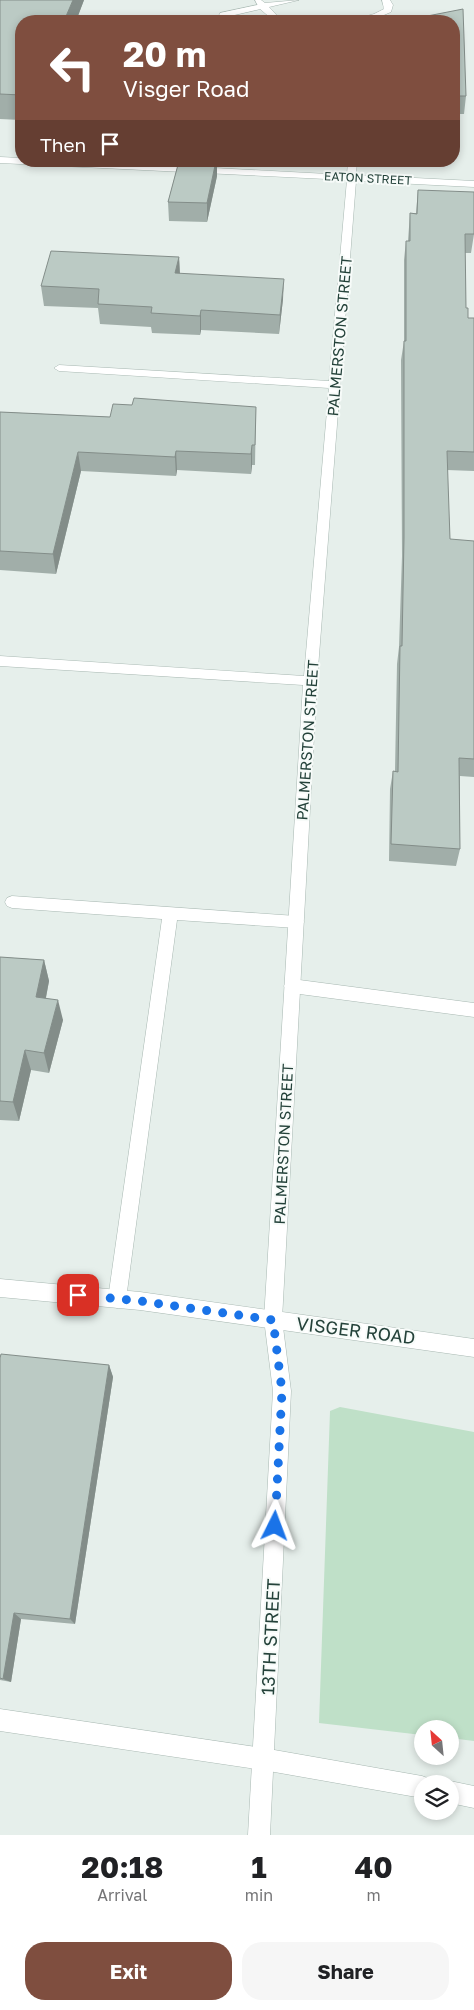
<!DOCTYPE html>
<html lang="en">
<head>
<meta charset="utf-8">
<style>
	:root { --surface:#fff; --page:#f6f6f6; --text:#202124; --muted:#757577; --accent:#7f4e3f }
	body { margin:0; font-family:"Golos Text",sans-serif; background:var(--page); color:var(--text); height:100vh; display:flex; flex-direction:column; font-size:19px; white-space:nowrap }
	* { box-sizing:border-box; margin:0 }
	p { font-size:16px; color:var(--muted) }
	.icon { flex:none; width:28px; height:28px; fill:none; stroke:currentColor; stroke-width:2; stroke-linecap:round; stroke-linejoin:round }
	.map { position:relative; height:1835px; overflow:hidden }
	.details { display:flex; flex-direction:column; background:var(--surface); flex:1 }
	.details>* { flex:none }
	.top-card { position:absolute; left:15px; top:15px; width:445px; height:152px; border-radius:20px; box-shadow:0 2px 8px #0003; background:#7f4e3f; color:#fff; overflow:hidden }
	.needle { width:32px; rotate:333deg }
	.controls { position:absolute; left:414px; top:1720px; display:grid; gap:10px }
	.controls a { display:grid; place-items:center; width:45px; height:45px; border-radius:50%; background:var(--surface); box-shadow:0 2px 8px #0003; font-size:25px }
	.pin { position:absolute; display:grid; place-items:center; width:42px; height:42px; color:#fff; margin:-21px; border-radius:10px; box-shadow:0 2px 8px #0006 }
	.me { position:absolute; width:55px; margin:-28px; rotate:3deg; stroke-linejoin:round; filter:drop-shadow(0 0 4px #0008) }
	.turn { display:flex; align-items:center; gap:18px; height:105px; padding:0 25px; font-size:22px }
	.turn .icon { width:65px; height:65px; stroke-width:2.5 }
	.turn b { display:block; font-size:35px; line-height:42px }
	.then { display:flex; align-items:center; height:48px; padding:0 25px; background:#0003; gap:10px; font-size:19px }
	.eta { display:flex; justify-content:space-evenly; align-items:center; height:85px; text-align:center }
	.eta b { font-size:30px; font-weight:700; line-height:35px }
	.primary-button { display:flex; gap:10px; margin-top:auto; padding:10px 25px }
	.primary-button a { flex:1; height:58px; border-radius:20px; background:var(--accent); color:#fff; font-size:20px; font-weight:700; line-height:58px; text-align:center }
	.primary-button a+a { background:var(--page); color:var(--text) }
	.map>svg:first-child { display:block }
</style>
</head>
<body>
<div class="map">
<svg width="474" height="1835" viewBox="0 0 474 1835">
	<rect width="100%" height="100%" fill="#e6efeb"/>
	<path fill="#bfe0c8" d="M340 1407 474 1432V1741L450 1738V1729H422V1735L319 1723 330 1411Z"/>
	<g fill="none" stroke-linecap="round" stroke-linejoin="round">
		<g stroke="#a8b8b2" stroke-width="1">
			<path id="service" d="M262 4 266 6 265 8 226 17 229 21H221L218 18 220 13Z
				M100 19H143L147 21H96Z
				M12 896 296 916 301 918 304 922 301 926 296 928 177 920 126 1299 123 1305 117 1308 111 1305 108 1299 162 919 12 908 7 906 5 902 7 898Z
				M292 979 474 1003V1017L292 993 287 991 284 986 287 981Z
				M0 1709 263 1748 422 1776 430 1779 432 1784H422V1798L263 1770 0 1731Z
				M450 1781 474 1786V1808L450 1803V1784H443Z"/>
		</g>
		<g stroke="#a8b8b2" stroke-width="1">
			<path id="minor" d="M255 0H261L265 3 299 0 269 7 282 21H274L259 8Z
				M382 0H390L393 5 391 12 377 18 350 21 374 14 384 9Z
				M0 157 21 158V161H80L347 175 348 161H357L356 175 474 181V187L356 181 317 681 282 1319 291 1391 270 1835H248L273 1391 264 1319 303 685 0 666V656L304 676 329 388 59 371 54 368 59 365 329 381 347 180 0 163Z"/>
		</g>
		<g stroke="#a8b8b2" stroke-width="1">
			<path id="tertiary" d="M0 1279 140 1292 474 1339V1357L140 1310 0 1297Z"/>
		</g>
		<use href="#service" fill="#fff" fill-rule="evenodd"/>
		<use href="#minor" fill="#fff" fill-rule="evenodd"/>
		<use href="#tertiary" fill="#fff" fill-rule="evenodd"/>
	</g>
	<path fill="#a1aea9" d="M0 0H84L76 21H21V120L0 119Z
		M454 21 466 96 464 114H454Z
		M179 161H221L219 166H217V176L207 222 169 221 168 202Z
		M418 190 474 234 471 253H465L466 308 468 318H474V471L447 470 450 539 474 549V777L460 776V849L456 866 389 861 390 789 393 771H395L397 664 399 647 402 556 401 360 404 341V260L406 241H408L410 213H416Z
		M179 257 180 274 283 299 279 334 201 330 200 335 152 333 151 327 100 324 98 308 44 306 41 286Z
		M132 405 256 407 255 465H252L251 474 177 470 176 476 81 471 56 574 0 570V412L110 417Z
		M0 957 44 960 49 981 46 998 63 1020 49 1073 31 1070 19 1121 0 1120Z
		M0 1358 109 1365 113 1377 75 1624 21 1619 11 1682 0 1680Z"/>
	<path fill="#838d89" d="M73 0H84L76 21H64Z
		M216 161H217V176L207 222V203Z
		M179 257 180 277 175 273Z
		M284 279 283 299 279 334 280 315Z
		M201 310V330L200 335V316Z
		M252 445V465L251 474V454Z
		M176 451 177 470 176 476 175 457Z
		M78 452 81 471 56 574 53 554Z
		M44 960 49 981 42 1017 36 997Z
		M58 1000 63 1020 49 1073 44 1053Z
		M25 1050 31 1070 19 1121 13 1102Z
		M109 1365 113 1377 75 1624 70 1619Z
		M14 1613 21 1619 11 1682 3 1679Z"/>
	<path fill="#bbcac4" stroke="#838d89" d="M0 0H73L64 21H21V95L0 94Z
		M463 9 466 96H454V21H402Z
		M179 161H216L207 203 168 202Z
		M418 190 474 192V234H465L466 308H468V318H474V452L447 451 450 539 474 541V759L459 758 460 849 391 844 393 771 398 772 400 646H402L404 537V341H406V241H410V213L417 214Z
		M51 251 179 257 175 273 284 279 280 315 201 310 200 316 151 313 152 307 98 304 99 289 41 286Z
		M134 398 256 407 255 445H252L251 454 176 451 175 457 78 452 53 554 0 551V412L110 417 113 404 132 405Z
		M0 957 44 960 36 997 58 1000 44 1053 25 1050 13 1102 0 1101Z
		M1 1354 109 1365 70 1619 14 1613 3 1679 0 1678V1358Z"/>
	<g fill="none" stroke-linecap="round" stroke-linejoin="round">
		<path stroke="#1a73e8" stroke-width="9" stroke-dasharray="0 16.2" d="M78 1295 140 1301 273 1320 282 1391 275 1526"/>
	</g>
	<g text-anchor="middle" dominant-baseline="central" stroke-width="4" stroke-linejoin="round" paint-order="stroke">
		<g font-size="12" fill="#24423a" stroke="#f7fbf9">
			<text transform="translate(368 178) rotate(3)">EATON STREET</text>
		</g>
		<g font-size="15" fill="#24423a" stroke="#f7fbf9">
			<text transform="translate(339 336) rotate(-85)">PALMERSTON STREET</text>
			<text transform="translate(307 740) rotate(-86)">PALMERSTON STREET</text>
			<text transform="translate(283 1144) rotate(-87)">PALMERSTON STREET</text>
		</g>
		<g font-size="18" fill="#24423a" stroke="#f7fbf9">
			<text transform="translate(356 1330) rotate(7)">VISGER ROAD</text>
			<text transform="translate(270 1637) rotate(-87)">13TH STREET</text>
		</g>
	</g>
</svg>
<div class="controls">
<a><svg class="needle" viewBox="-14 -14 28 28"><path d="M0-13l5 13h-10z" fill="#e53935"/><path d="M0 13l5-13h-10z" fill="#757577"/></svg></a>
<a><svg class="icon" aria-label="layers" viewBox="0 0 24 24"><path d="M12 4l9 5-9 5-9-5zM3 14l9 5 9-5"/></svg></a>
</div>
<div class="pin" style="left:78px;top:1295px;background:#d93025"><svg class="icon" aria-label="arrive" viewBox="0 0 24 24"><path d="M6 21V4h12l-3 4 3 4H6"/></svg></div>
<svg class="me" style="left:275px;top:1526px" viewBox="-20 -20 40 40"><path d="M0-17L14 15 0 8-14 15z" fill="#1a73e8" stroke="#fff" stroke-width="4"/></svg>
<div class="top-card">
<div class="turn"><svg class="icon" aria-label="left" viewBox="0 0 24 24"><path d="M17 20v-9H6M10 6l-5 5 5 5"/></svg><div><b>20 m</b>Visger Road</div></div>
<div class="then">Then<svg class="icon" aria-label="arrive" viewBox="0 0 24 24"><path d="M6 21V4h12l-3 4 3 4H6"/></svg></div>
</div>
</div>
<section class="details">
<div class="eta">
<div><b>20:18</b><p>Arrival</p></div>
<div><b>1</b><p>min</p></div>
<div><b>40</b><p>m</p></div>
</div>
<div class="primary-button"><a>Exit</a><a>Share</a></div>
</section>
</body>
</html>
